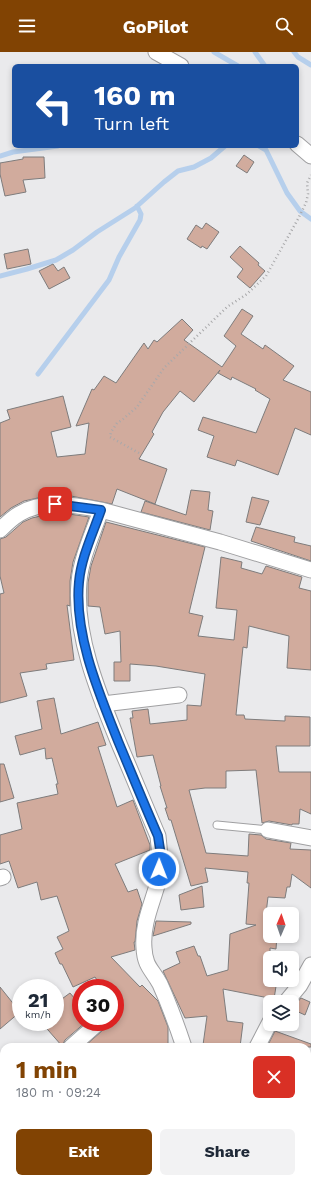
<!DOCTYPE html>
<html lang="en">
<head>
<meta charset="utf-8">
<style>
	:root { --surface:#fff; --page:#f2f2f3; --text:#1f2937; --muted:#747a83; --accent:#814303 }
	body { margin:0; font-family:"Work Sans",sans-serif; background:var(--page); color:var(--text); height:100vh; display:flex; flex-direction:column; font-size:15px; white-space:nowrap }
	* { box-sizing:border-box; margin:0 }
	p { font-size:13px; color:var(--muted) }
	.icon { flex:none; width:22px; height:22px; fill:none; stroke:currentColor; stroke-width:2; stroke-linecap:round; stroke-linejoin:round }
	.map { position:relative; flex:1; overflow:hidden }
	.side { position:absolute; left:0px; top:991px; width:311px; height:140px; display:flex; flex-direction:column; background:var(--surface); border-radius:12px 12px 0 0; box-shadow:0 2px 6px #0003 }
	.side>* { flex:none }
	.hud { position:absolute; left:12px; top:12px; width:287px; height:84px; border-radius:6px; box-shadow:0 2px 6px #0003; background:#1a4fa0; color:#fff; overflow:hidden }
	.needle { width:26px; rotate:2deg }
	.buttons { position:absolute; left:263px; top:855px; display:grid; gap:8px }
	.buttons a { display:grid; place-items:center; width:36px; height:36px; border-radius:6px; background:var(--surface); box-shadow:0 2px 6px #0003; font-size:20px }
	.speed { position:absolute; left:12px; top:927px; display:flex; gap:8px; font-size:20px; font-weight:700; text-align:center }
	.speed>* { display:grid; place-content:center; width:52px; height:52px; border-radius:50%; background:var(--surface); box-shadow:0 2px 6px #0003; line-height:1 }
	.speed small { font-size:10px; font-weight:400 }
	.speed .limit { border:6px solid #d22; background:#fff; color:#111 }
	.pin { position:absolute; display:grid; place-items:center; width:34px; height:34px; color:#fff; margin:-17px; border-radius:8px; box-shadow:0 2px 6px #0006 }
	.me { position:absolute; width:44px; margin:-22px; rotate:1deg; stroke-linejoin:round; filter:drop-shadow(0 0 3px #0008) }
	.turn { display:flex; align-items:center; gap:14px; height:84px; padding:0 16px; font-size:18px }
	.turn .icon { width:52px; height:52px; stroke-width:2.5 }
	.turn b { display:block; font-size:28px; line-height:34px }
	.round { display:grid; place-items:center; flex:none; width:42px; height:42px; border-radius:6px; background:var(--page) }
	.summary { display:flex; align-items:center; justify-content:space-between; height:68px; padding:0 16px }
	h1 { font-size:24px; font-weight:700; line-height:30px; color:var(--accent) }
	.primary-button { display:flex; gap:8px; margin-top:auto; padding:8px 16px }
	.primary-button a { flex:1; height:46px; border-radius:6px; background:var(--accent); color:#fff; font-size:16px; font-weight:700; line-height:46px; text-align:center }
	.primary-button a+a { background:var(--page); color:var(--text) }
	header { display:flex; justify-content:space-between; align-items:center; height:52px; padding:0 16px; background:var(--accent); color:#fff; font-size:18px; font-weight:700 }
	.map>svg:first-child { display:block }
</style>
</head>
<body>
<header><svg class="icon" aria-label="menu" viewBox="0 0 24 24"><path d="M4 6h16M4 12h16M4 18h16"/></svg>GoPilot<svg class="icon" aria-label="search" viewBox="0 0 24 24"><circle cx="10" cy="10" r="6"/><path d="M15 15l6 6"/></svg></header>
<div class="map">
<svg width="311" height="1131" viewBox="0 0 311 1131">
	<rect width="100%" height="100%" fill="#eaeaec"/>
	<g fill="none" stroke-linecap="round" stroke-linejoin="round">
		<path stroke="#b6cfec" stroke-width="5" d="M214 0 238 14
			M255 0 265 14
			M294 0 298 5 311 13
			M259 94 266 98 287 141 300 159 311 167
			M0 104 13 100 58 94
			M0 224 27 217 56 208 73 198 97 180 135 156 164 130 178 119 194 115 211 106 225 94
			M38 322 109 228 119 205 140 168 141 162 137 154"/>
	</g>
	<path fill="#d1ab9d" stroke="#7e7c7c" d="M244 103 254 110 247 121 236 114Z
		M23 105H44L45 126 23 128 26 140 5 144 0 122V111L23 107Z
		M206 171 219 180 207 197 202 194 201 196 187 187 196 173 202 177Z
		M240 194 259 211 258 213 265 219 250 236 237 225 243 217 230 205Z
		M28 197 31 212 7 217 4 202Z
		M53 212 58 219 64 215 70 226 49 237 39 219Z
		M242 257 253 264 241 282 263 297 265 293 294 314 283 328 311 340V383L295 376 278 423 237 408 235 414 207 405 214 384 198 378 203 365 256 381 270 347 255 338 256 337 232 325 231 328 218 321 220 318 194 350 180 339 163 360 152 380 154 382 139 407 167 417 155 452 117 437 112 452 71 444H47L24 449 11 456 0 465V371L10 367 7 358 63 344 71 375 51 380 57 405 85 402 89 371 76 374 92 337 94 338 104 324 116 331 144 291 148 297 154 288 157 290 182 267 193 278 184 288 222 315 236 294 224 284Z
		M191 438 210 440 208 458 213 459 210 478 141 460 145 449 186 463Z
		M252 445 269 449 260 473 246 470Z
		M49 462H69L89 465 73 510 70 529V554L67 553 74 608 46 612 47 617 20 621 27 644 0 651V542L4 541 0 524V487L6 485 23 470 32 466Z
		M106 470 205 495 189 561 203 564 198 584 234 588 237 558 216 556 221 505 242 510 241 516 262 522 266 514 302 525 299 536 311 539V618L287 616 289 584 249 574 247 596 243 595 236 663H244L245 667 285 669V664L310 665V694H276L279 720H311V762L300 757 299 772H292V773L269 769 262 771 256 718 226 719V736H205L189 738 206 801 248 804 249 782 261 783 266 787 291 791 290 797 311 798V836L292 822 290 835H287L285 846 268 845 264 878 270 879V884H277L276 897 270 896V928H277L274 947 223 937 227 969 243 971 240 995H223L203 993 207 964 185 966 163 919 180 911 176 900 194 894 198 904H200L207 924 228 918 230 882 256 873 246 872 249 831H247L248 820 205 816 208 830 191 834 171 768H169L165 756H167L160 734H161L153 703 137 705 130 666H133L132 659 148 657 150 672 187 668V653L201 654 205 622 156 614 130 612V629H114V610H121L120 579 105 582 100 555 88 554V531L91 514Z
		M256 475 295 485 294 490 311 494V509L251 489Z
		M54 646 61 682 98 670 106 693 98 695 117 755 133 748 150 793V798L115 812 128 840 137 837 142 852 137 869 135 890H134L135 898 111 905 140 935 142 933 158 949 168 975V995H86L85 994 103 978 106 974V970H115V936H102L95 925 73 935 62 912H60L55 901 63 897 57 885 69 879 57 844 41 848 37 830 18 836 9 809 0 812V783L22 777 17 751 58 742 56 732H58L52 706 46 707 45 696 20 703 15 684 42 677 37 649Z
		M0 712H4L14 746 0 750Z
		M202 834 204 855 181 858 179 843Z
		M156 869 191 870V872L153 884Z
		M0 935 20 960 0 977Z
		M70 941 81 954V970H86L65 988 62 994 41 970H55V952Z
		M301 946 310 950 305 963 294 958 296 952Z
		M275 979 311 992V995H267Z"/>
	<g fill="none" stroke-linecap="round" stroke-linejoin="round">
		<g stroke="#a0a0a2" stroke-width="9">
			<path id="lane" d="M217 773 268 778"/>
		</g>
		<g stroke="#a0a0a2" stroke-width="17">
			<path id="street" d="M156 0 181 14
				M297 92 311 104
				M101 458C93 481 81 506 79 530 74 584 100 645 120 694 133 724 145 754 158 784 160 800 161 814 158 830 152 852 142 872 144 896 145 915 152 917 160 932 169 952 177 974 184 995
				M0 478C6 472 12 466 19 462 43 447 75 453 101 458L220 490 311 518
				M103 652 179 643
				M268 778 311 786
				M0 826 3 825
				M286 950 300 933 311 913
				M71 995 97 972
				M257 995 270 970
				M307 1029H311
				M0 1031 4 1035
				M170 1127 178 1131
				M75 1131 80 1127"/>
		</g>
		<path stroke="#a8a8aa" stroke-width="2.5" stroke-dasharray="1 3" stroke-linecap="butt" d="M139 401 110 385 111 380 117 371 122 368 137 355 164 316 227 255 247 242 266 224 298 167 306 151 308 142 307 131 311 123"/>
		<use href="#lane" stroke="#fff" stroke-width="7"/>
		<use href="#street" stroke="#fff" stroke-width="15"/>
	</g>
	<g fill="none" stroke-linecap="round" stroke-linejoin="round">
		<g stroke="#114b97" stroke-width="10">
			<path id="route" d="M55 452 101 458C93 481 81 506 79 530 74 583 99 641 118 689 131 720 144 752 158 784L161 804 159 817"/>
		</g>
		<use href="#route" stroke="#1a73e8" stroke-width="7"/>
	</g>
</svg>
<div class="buttons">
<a><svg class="needle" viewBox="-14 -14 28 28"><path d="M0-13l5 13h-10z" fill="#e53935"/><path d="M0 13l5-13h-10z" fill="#747a83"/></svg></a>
<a><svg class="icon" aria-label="sound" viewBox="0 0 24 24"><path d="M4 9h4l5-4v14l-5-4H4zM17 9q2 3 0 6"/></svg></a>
<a><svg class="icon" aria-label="layers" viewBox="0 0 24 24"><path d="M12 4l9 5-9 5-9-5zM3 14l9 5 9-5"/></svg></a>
</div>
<div class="speed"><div>21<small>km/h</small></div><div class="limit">30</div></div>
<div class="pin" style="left:55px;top:452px;background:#d93025"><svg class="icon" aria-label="arrive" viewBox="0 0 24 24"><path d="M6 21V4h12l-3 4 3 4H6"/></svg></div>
<svg class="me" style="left:159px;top:817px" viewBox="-20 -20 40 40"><circle r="17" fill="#1a73e8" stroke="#fff" stroke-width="3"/><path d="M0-11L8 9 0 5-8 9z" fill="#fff"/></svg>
<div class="hud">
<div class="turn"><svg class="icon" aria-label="left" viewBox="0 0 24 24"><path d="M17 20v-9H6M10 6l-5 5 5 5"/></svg><div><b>160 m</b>Turn left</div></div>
</div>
<section class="side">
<div class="summary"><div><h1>1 min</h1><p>180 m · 09:24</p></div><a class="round" style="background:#d93025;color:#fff"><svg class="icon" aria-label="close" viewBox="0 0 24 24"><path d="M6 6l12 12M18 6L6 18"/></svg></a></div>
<div class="primary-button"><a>Exit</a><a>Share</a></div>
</section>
</div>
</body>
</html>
